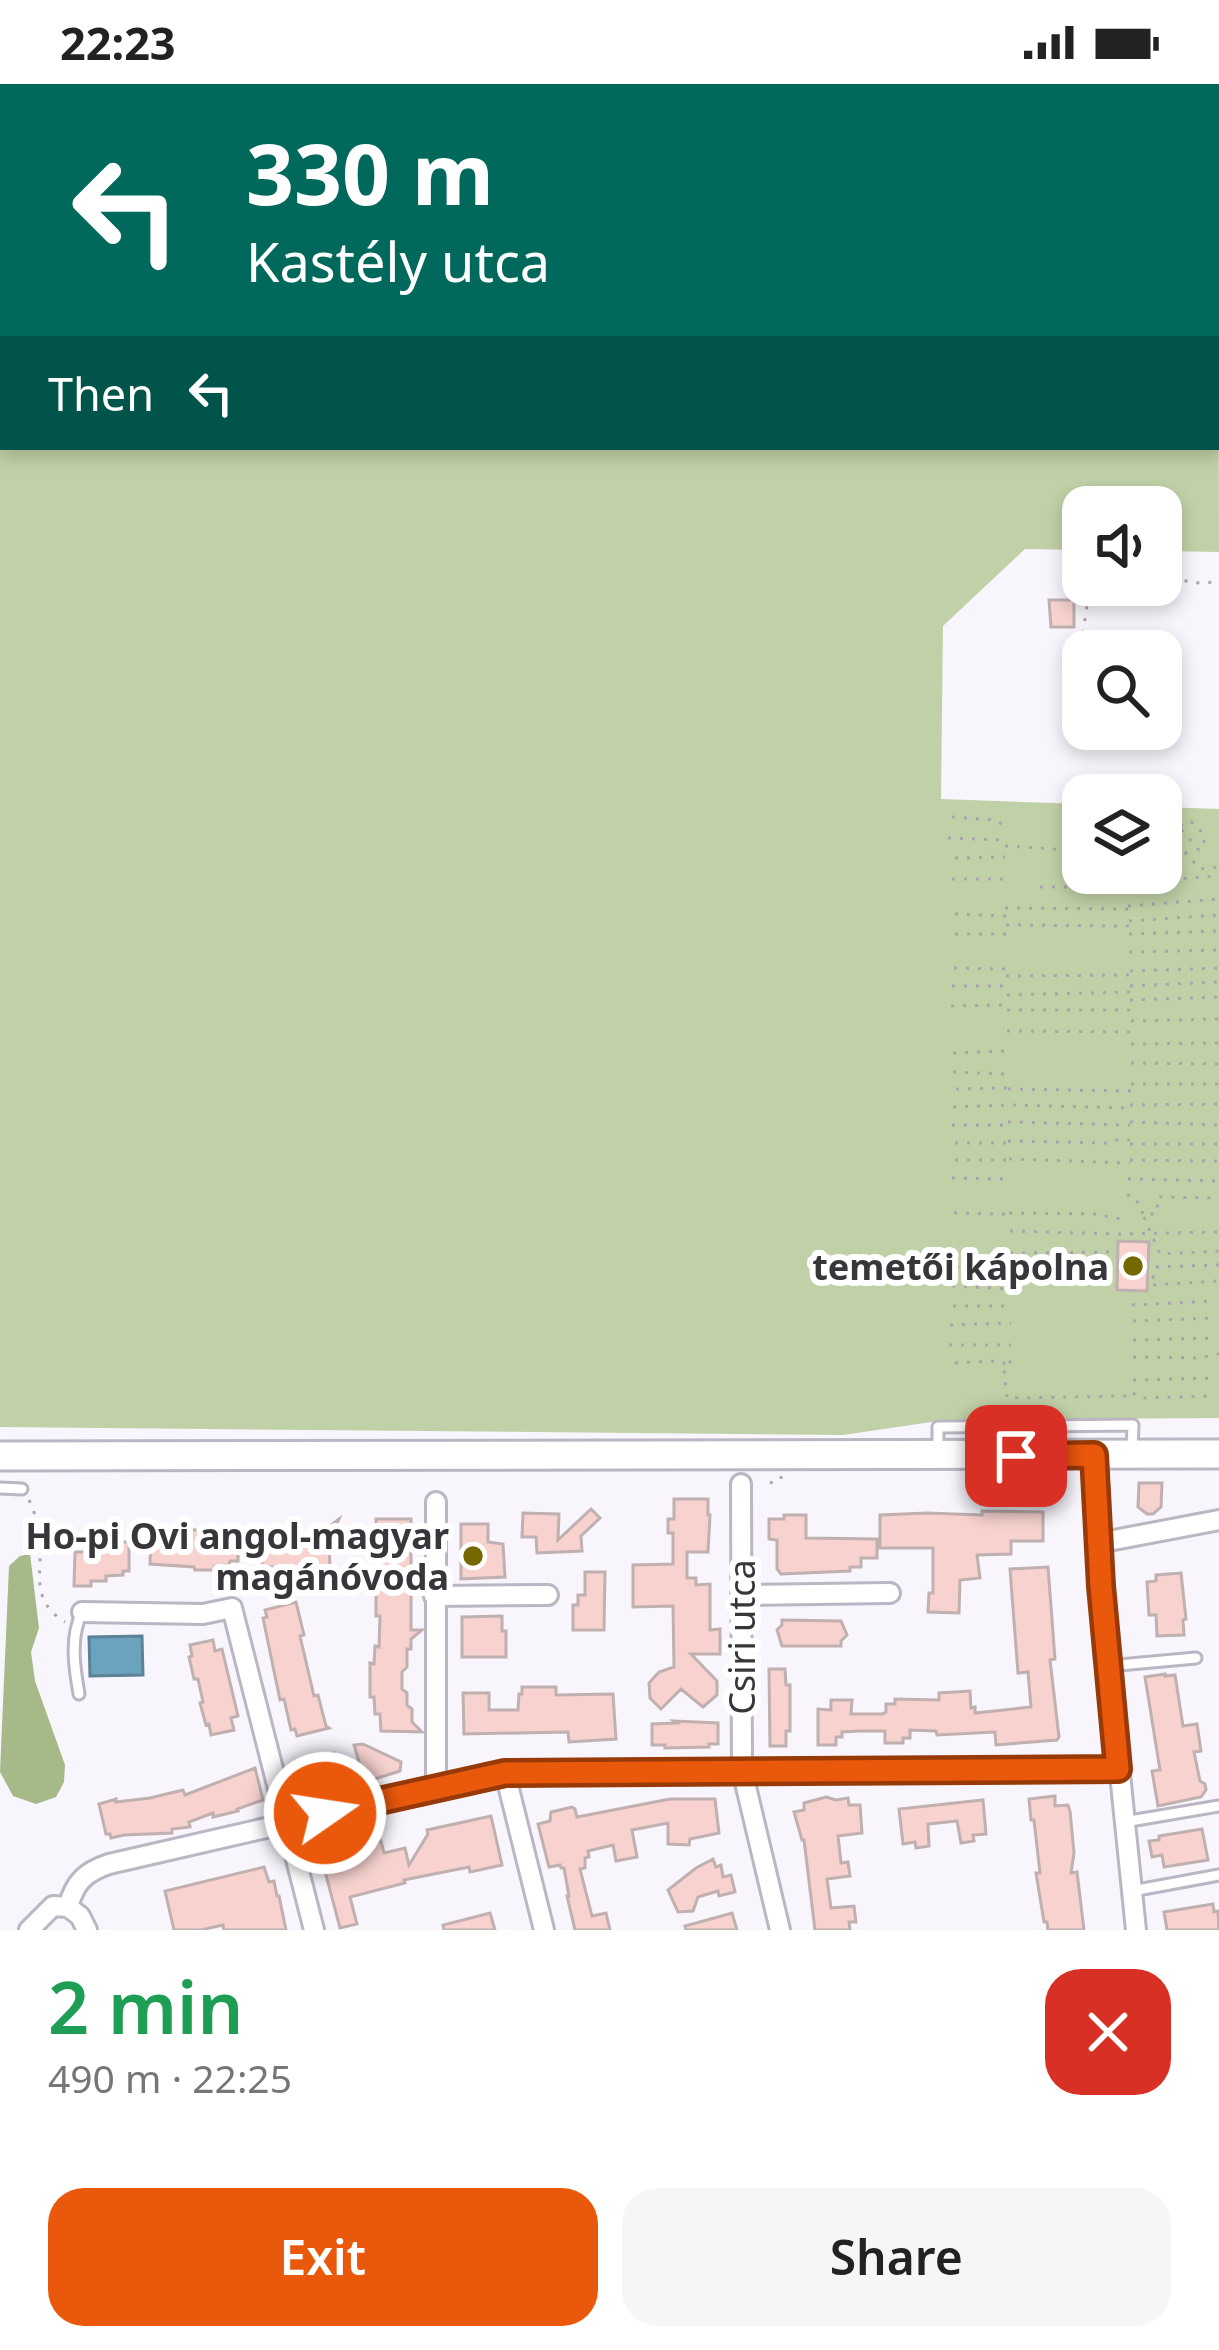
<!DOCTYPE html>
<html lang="en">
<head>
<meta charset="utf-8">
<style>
	:root { --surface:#fff; --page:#f6f6f6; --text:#222; --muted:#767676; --accent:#ea580c }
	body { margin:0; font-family:"Noto Sans",sans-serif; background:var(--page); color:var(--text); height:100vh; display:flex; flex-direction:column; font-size:45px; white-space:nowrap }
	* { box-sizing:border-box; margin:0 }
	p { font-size:39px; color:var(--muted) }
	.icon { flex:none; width:66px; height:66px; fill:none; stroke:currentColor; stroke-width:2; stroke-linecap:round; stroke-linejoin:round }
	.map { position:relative; height:1846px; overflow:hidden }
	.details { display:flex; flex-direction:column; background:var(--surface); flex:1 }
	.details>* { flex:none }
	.top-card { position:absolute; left:0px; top:0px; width:1221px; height:366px; box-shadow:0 6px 18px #0003; background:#00695c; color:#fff; overflow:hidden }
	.tools { position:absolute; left:1062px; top:402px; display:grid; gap:24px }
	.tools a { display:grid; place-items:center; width:120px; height:120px; border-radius:24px; background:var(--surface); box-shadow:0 6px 18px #0003; font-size:60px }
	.pin { position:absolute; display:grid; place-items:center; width:102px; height:102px; color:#fff; margin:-51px; border-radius:24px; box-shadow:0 6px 18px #0006 }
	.me { position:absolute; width:132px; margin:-66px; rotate:77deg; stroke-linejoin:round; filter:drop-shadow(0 0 9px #0008) }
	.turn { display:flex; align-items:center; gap:42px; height:252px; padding:0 48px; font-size:54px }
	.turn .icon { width:156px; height:156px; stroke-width:2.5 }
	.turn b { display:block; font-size:84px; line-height:102px }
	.then { display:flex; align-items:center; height:114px; padding:0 48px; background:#0003; gap:24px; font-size:45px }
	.round { display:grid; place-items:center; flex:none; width:126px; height:126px; border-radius:36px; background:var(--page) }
	.summary { display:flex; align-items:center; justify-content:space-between; height:204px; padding:0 48px }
	h1 { font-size:72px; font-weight:600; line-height:90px; color:#1e9e55 }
	.cta { display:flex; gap:24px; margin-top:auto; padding:24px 48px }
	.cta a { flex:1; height:138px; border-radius:36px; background:var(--accent); color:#fff; font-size:48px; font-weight:600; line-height:138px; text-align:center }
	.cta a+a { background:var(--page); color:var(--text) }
	.status { display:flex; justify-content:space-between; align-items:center; height:84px; padding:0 60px; background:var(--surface); direction:ltr }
	.status svg { height:33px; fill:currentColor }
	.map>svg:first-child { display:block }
</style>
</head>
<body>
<div class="status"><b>22:23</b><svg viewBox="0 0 49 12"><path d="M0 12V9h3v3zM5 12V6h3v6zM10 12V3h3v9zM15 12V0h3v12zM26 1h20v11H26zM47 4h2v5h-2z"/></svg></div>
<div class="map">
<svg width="1219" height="1846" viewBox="0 0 1219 1846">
	<rect width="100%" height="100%" fill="#f8f5fd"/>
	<path fill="#c1d1a7" d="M0 0H1171L1173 3H3V363H1218V78L1219 468 1161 467V423H1083V466L1025 465 943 542 941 715 1083 720V789H1161V723L1219 725V1334L945 1336 843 1351 0 1343Z"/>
	<path fill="#a6b988" d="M30 1470 39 1544 31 1568 35 1597 65 1681 64 1698 56 1713 36 1720 13 1712 0 1688 9 1482 20 1472Z"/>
	<path fill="#6ba2be" stroke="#5c8297" stroke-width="3" d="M142 1552 143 1591 90 1592 89 1553Z"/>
	<path fill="#f7d2cf" stroke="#c0b0af" stroke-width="3" d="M1049 516H1074V543H1051Z
		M1118 1157 1149 1158 1147 1207 1117 1206Z
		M1139 1399H1162L1161 1423 1153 1430H1147L1138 1423Z
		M674 1415H708V1431H710L708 1468H687V1494H696V1501L710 1500V1546L720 1545V1570H691L717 1597V1611L703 1623 681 1605 661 1625 650 1614 649 1599 659 1588 674 1583 673 1522 633 1523V1481L673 1480V1449H668V1435H674Z
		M591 1425 600 1434 581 1452 582 1467 537 1469 536 1453H522L523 1429 559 1430 558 1456Z
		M982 1427 1043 1428V1457H1011V1470L977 1471 980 1494 960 1496 959 1529 928 1528 929 1509H933V1464H880V1431L927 1429 982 1431Z
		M784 1431H806V1454L877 1455V1474H861V1483H850V1487L781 1490 777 1485V1456L769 1455V1435H784Z
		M339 1435 329 1458 330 1483H313V1488H279V1483H262V1458L259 1454 263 1445 273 1450H319Z
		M376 1435H411V1546H422L411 1555V1565H407V1583L402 1588V1605L407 1609V1621L412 1625V1638L422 1648 381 1647 380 1630H375L374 1613H370V1579L374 1580 375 1562 379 1563 380 1532H376Z
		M461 1440H488V1458L503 1460 505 1493 461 1495Z
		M172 1444 206 1447 238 1445V1477H230L229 1481 214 1482 213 1486H195L194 1483 150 1480 151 1447 170 1448Z
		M106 1458H129V1487H123V1491L106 1492V1497H91V1502H74L75 1468H91V1463H106Z
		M1048 1483 1055 1575 1050 1576 1059 1653 1057 1656 996 1661 995 1648 937 1651 936 1647 910 1646V1654H903V1659H885V1647H860L842 1648V1653H836V1661H818V1625L831 1626V1616H852L851 1630H882L886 1628V1620H895V1615L939 1616V1609L970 1607 971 1624 975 1623V1629L1031 1623 1028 1588 1018 1589 1010 1485Z
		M585 1488H605L604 1546H573V1521H578V1511H585Z
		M1181 1489 1186 1535 1183 1536 1184 1551 1157 1552 1156 1531H1149L1147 1498 1156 1497V1491Z
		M296 1518 304 1551 300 1552 314 1612 318 1611 326 1642 329 1644 297 1652 295 1645 291 1646 284 1615 280 1616 263 1534 267 1533 265 1526Z
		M502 1532V1547H506V1573H462V1533Z
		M782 1536 841 1537 847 1551 841 1557V1562H782L777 1546 782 1541Z
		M213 1556 215 1567 222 1565 238 1632 231 1634 234 1646 211 1651 209 1640 206 1641 200 1619 203 1618 198 1595H194L189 1573 192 1572 190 1561Z
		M769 1585H785L786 1601H790V1647H786V1662H770Z
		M1165 1590V1592L1175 1591 1183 1642 1197 1640 1201 1667 1194 1668 1200 1697 1205 1700 1206 1706 1201 1713 1158 1722 1152 1687 1160 1686 1145 1593Z
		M522 1603H556V1611L613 1610 616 1655 569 1658 568 1648 464 1650 463 1609H489V1626H518L519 1610H522Z
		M674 1637 718 1639V1660H709V1663L665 1664V1661H652V1640L677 1639Z
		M363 1660 401 1678 400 1687 365 1698 354 1661Z
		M334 1669 342 1702 313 1710 303 1703 296 1677Z
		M255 1684 263 1716 237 1725 238 1727 213 1733V1729L189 1738 190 1743 172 1745V1749L124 1751 111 1754 110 1750H106L99 1720 116 1715V1718L150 1714 183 1706 185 1711Z
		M1055 1712V1722L1068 1721 1070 1727 1074 1769 1071 1789 1077 1788 1084 1846H1048L1047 1838H1044L1036 1789H1040L1034 1736H1031L1029 1715Z
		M826 1713 836 1716 848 1714 849 1721H860L862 1749 838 1752 841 1779 848 1778 850 1792 827 1795 831 1824 854 1822 856 1838H849L850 1846H815L804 1756H802L794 1728 804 1726V1719Z
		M670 1715H715L719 1749 690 1755 689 1761 668 1760V1739L632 1746 637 1773 616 1777 613 1761 588 1767 589 1773 585 1774V1784L580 1785 592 1832 606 1829 610 1846H575L567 1812H569L564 1784H561L560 1781 549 1783 538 1740 550 1737 551 1728 572 1723 575 1725 577 1733Z
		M983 1716 986 1750 973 1751 974 1757 961 1759 957 1737 928 1740 929 1762 916 1764 915 1758 903 1760 899 1725Z
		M491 1732 502 1781 470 1788 469 1783 404 1796 405 1799 350 1813 357 1840 340 1844 321 1772 338 1768 341 1779 367 1771 365 1762 381 1757 384 1769 405 1764 409 1781 428 1750 427 1746Z
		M1202 1745 1208 1776 1164 1783 1162 1771 1152 1773 1149 1757 1159 1756V1752Z
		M713 1775 716 1783 721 1781 723 1793 731 1791 735 1808 719 1812 718 1807 698 1813 693 1827 678 1828 668 1806 696 1784Z
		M264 1783 269 1798 274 1797 277 1812H279L286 1846H224L223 1841 201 1846H174L165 1807Z
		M1213 1820 1214 1828 1218 1827 1219 1846H1167L1164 1828Z
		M490 1829 495 1846H444L443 1841Z
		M732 1829 737 1846H686L685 1842Z"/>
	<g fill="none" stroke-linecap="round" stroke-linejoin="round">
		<g stroke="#bbb6c3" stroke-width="15">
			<path id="service" d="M938 1365V1343L1133 1341 1132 1366
				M0 1404 22 1405
				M1108 1582 1196 1574
				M79 1610C74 1582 70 1553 82 1528
				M1124 1738 1219 1722
				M1132 1807 1219 1791"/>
		</g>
		<g stroke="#bbb6c3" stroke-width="24">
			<path id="minor" d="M1094 1371 1105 1544 1136 1846
				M741 1400 742 1686 780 1846
				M436 1418V1703
				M1098 1459 1219 1436
				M742 1511 890 1509
				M434 1512 548 1511
				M82 1528 203 1530 232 1524 314 1846
				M505 1689 544 1846
				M68 1823C75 1798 85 1788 109 1780L505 1689 1118 1685
				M68 1823 80 1832 87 1846
				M29 1846 53 1822 68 1823"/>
		</g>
		<g stroke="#bbb6c3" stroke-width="30">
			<path id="tertiary" d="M1190 0 1192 3
				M1218 42 1219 43"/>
		</g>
		<g stroke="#bbb6c3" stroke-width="33">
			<path id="secondary" d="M0 1372 1219 1370"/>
		</g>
		<path stroke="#a8a5ac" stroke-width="3" stroke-dasharray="3 9" stroke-linecap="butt" d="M1161 492 1196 499 1219 498
			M1083 549 1090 501
			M952 733 996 736 1006 743
			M1161 741 1200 785 1219 783
			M948 754 1004 756
			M1161 756 1187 737 1194 739 1204 751V761L1199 766 1178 742
			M1005 762 1083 767
			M1161 769 1175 786
			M955 774 1005 773
			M1128 794 1146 792 1147 797 1219 792
			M952 795H1005
			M1040 803H1128
			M1128 822 1219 815
			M1005 824 1128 825
			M955 830 1006 832
			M1129 837 1219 831
			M1006 841 1129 842
			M955 850H1006
			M1129 850 1219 847
			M1129 868 1219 866
			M954 884 1006 885
			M1130 887 1219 884
			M1006 892 1130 891
			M952 902H1006
			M1130 902 1219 898
			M1007 911 1130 908
			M1130 916 1219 913
			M951 922 1007 921
			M1007 926H1130
			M1131 937 1219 935
			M1007 947 1131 948
			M1131 960 1219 959
			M953 969 1007 967
			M1131 979 1219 980
			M953 988 1007 990
			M1131 1000H1219
			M956 1005 1008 1004
			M1008 1005 1131 1007
			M1130 1021 1219 1020
			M953 1023 1008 1021 1130 1024
			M1008 1038 1130 1041
			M1130 1038 1219 1041
			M952 1041H1008
			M1008 1057 1107 1059 1112 1056H1130
			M955 1059H1007
			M1130 1060H1219
			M1009 1075 1130 1079
			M955 1076H1007
			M1130 1076 1219 1077
			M952 1094 1009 1095
			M1128 1095 1219 1097
			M1127 1111 1135 1113 1144 1132 1157 1129 1158 1113 1219 1114
			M954 1129 1006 1130
			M1009 1129 1095 1130 1121 1135
			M1144 1133 1160 1170 1219 1167
			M1010 1147 1118 1150 1219 1148
			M1010 1169 1116 1168
			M1219 1181 1156 1183 1151 1201 1219 1197
			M956 1183H1010
			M1010 1188 1115 1185
			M952 1202 1010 1205
			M1132 1221 1214 1217
			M953 1222H1011
			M1133 1237 1214 1234
			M950 1241 1011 1239
			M1133 1256 1214 1254
			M949 1261H1011
			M1133 1273 1199 1274 1219 1270
			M1011 1277 1004 1285 1007 1314 1132 1312
			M955 1279 997 1277 1006 1280
			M1133 1296 1214 1294
			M1133 1309 1141 1314 1214 1312
			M771 1400 772 1396 783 1393
			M29 1416C35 1429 39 1442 40 1456 42 1491 30 1516 65 1538"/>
		<use href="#service" stroke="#fff" stroke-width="9"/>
		<use href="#minor" stroke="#fff" stroke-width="18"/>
		<use href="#tertiary" stroke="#fff" stroke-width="24"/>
		<use href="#secondary" stroke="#fff" stroke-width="27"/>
	</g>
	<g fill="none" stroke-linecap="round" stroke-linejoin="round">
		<g stroke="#983908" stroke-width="30">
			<path id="route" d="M325 1729 505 1689 1118 1685 1101 1502 1094 1371 1016 1372"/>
		</g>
		<use href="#route" stroke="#ea580c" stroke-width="21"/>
	</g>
	<g fill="#756800" stroke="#fff" stroke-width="4.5">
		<circle cx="1133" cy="1182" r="12"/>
		<circle cx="473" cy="1472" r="12"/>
	</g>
	<g text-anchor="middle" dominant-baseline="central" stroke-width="12" stroke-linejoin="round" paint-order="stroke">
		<g font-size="36" font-weight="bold" fill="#38363b" stroke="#fff" text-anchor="end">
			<text x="1109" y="1182">temetői kápolna</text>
			<text x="449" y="1451">Ho-pi Ovi angol-magyar<tspan x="449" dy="41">magánóvoda</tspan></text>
		</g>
		<g font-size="36" fill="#38363b" stroke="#fff">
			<text transform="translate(741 1553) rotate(-90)">Csiri utca</text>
		</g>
	</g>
</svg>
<div class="tools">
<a><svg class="icon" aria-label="sound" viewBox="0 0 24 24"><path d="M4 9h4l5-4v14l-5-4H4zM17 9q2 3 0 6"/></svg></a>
<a><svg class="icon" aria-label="search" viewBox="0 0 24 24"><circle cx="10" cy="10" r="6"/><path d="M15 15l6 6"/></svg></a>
<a><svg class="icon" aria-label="layers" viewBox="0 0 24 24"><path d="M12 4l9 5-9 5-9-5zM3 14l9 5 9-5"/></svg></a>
</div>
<div class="pin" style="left:1016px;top:1372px;background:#d93025"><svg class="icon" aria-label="arrive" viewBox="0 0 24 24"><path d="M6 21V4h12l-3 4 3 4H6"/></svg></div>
<svg class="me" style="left:325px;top:1729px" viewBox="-20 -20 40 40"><circle r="17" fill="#ea580c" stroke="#fff" stroke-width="3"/><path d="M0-11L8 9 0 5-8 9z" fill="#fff"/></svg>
<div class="top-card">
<div class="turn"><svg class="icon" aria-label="left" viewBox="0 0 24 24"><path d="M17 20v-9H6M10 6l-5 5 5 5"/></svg><div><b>330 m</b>Kastély utca</div></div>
<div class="then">Then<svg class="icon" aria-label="left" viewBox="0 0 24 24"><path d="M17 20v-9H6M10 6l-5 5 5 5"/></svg></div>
</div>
</div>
<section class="details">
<div class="summary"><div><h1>2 min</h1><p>490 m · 22:25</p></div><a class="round" style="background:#d93025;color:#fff"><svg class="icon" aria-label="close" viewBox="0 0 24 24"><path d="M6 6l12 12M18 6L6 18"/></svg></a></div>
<div class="cta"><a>Exit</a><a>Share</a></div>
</section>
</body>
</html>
